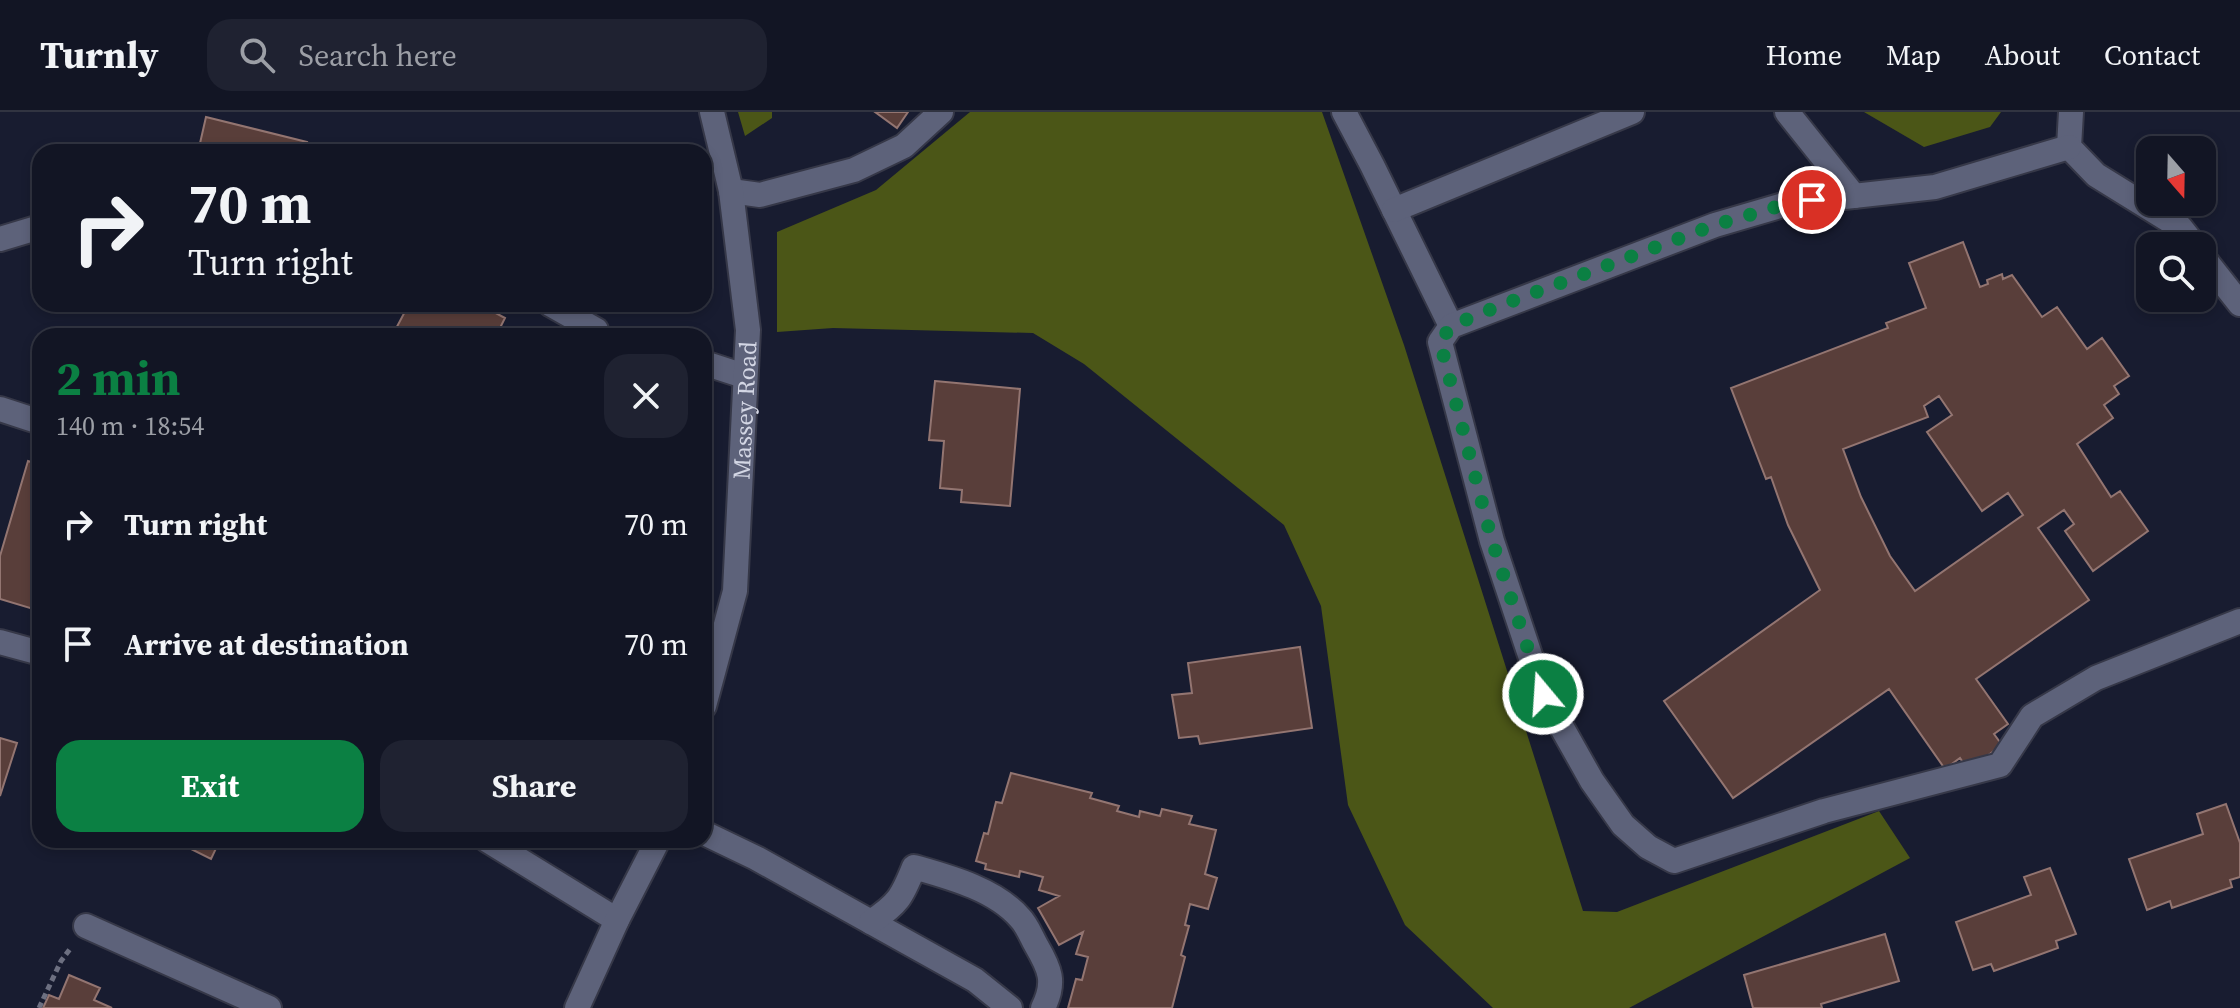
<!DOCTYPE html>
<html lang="en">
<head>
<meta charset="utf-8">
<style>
	:root { --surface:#121524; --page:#1f2231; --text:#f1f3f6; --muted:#9c9fa6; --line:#313441; --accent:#0b8043 }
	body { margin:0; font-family:"Source Serif 4",serif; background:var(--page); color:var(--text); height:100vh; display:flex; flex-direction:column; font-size:30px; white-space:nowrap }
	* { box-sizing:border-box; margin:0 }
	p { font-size:26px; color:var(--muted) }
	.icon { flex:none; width:44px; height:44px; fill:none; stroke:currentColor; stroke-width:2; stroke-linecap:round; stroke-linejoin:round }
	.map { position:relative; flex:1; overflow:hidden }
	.details { position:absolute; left:32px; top:216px; width:680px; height:520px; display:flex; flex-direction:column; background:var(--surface); border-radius:24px; box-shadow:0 4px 12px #0003,0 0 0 2px var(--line) }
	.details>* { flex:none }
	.hud { position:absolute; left:32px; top:32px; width:680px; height:168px; border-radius:24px; box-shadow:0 4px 12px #0003,0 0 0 2px var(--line); background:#121524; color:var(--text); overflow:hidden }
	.needle { width:52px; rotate:160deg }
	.buttons { position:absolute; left:2136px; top:24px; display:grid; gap:16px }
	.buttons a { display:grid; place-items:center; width:80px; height:80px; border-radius:16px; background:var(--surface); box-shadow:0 4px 12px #0003,0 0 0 2px var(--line); font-size:40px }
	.pin { position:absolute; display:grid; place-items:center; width:68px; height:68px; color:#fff; margin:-34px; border:4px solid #fff; border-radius:50%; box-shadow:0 2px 8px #0007 }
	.me { position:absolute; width:88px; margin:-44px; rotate:342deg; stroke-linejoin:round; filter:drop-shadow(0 0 6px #0008) }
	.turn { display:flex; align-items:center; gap:28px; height:168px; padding:0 24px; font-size:36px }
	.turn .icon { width:104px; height:104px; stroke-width:2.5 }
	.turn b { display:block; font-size:56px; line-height:68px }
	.round { display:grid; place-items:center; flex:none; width:84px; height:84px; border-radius:24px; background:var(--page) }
	.overview { display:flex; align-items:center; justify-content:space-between; height:136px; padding:0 24px }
	h1 { font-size:48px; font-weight:700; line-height:60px; color:var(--accent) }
	.button { display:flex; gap:16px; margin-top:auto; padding:16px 24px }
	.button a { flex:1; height:92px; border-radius:24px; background:var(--accent); color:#fff; font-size:32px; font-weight:700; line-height:92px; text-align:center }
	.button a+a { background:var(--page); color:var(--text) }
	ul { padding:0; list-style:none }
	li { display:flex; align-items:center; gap:24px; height:120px; padding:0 24px }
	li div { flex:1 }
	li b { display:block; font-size:30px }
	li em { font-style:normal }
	header { display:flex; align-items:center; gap:48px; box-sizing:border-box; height:112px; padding:0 40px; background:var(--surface); border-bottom:2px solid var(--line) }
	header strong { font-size:38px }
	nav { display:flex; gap:44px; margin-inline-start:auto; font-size:28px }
	.search { width:560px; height:72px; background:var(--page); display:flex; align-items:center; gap:20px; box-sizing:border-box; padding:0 28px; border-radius:24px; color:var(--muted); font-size:30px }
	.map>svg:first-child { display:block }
</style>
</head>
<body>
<header>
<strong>Turnly</strong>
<div class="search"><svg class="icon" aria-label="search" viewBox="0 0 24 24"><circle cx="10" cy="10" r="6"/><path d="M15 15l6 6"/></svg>Search here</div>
<nav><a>Home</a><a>Map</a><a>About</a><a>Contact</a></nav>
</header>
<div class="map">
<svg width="2240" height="896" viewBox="0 0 2240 896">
	<rect width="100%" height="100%" fill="#181c30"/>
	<path fill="#4b5617" d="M738 0H772V6L745 24Z
		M970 0H1322L1404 233 1583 799 1617 800 1879 699 1910 746 1629 896H1493L1405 813 1348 693 1321 494 1284 413 1084 252 1033 221 833 216 777 220V120L876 78Z
		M1864 0H2001L1990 15 1924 35Z"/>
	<path fill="#593e3a" stroke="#937571" stroke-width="2" fill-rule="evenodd" d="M875 0H908L897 16Z
		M206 5 307 30 304 40H198Z
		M1963 130 1980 175 1988 172 1987 168 2002 162 2003 167 2012 163 2042 205 2057 195 2087 237 2102 226 2129 264 2114 274 2119 282 2104 293 2113 306 2077 332 2111 385 2120 379 2148 419 2093 459 2065 419 2074 412 2064 398 2038 416 2089 488 1976 567 2008 612 1994 622 2002 633 1968 658 1960 646 1945 657 1889 577 1733 686 1664 589 1820 478 1788 413 1771 365 1766 367 1731 276 1888 216 1886 211 1926 196 1909 151ZM1939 284 1952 303 1927 320 1982 399 2008 381 2023 403 1915 479 1890 444 1861 385 1843 337 1928 305 1924 294Z
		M409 192H479L505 206 496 224H392Z
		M935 269 1020 277 1010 394 961 390 962 378 940 376 944 329 929 328Z
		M28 349 40 353V499L0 487V444Z
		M1300 535 1312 616 1200 632 1198 624 1179 626 1172 583 1192 581 1188 551Z
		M0 626 17 631 0 684Z
		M1011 661 1092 681 1090 686 1119 694 1117 699 1139 705 1140 699 1160 704 1162 697 1192 704 1189 712 1216 718 1205 762 1217 766 1208 797 1190 792 1185 813 1189 814 1181 843 1185 845 1172 896H1068L1076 867 1082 868 1088 845 1076 842 1083 820 1059 833 1038 796 1059 784 1039 778 1043 765 1020 759 1019 765 985 757 986 752 976 749 984 721 988 722 996 690 1002 691Z
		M2226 692 2240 731V765L2230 768 2232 775 2172 796 2170 789 2147 798 2129 747 2203 722 2197 702Z
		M173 728H220L211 747Z
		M2050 756 2076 822 2056 829 2058 836 1994 859 1991 852 1973 858 1956 810 2031 783 2024 765Z
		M1885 822 1899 869 1821 892 1822 896H1753L1744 863Z
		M69 863 100 876 94 888 112 896H43L49 883 59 887Z"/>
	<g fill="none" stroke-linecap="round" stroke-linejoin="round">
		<g stroke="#363848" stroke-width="28">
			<g id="minor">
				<path d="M1344 0 1372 53 1451 214"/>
				<path d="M1787 0 1854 84"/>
				<path d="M2071 0 2069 35 2096 63 2180 115 2195 134"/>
				<path d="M2069 35 1935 75 1790 91 1715 113 1451 214 1440 230 1492 429 1543 582 1592 669 1623 713 1648 735 1674 749 1824 699 2000 653 2032 604 2096 566 2240 509"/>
				<path d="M731 79 760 83 854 58 904 34 941 0"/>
				<path d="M1394 98 1632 0"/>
				<path d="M0 127 40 115"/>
				<path d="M2202 144 2240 192"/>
				<path d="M550 192 596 218"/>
				<path d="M704 251 744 264"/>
				<path d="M0 297 40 310"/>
				<path d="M0 530 40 541"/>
				<path id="s1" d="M704 594 735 479 748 218 731 79 712 0"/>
				<path d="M704 721 756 746 975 868 1010 896"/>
				<path d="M487 728 617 808"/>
				<path d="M871 810C898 792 902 785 914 755 949 765 995 777 1020 806 1027 813 1031 824 1036 833 1050 857 1056 870 1043 896"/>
				<path d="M86 814 269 896"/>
				<path d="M577 896 617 808 658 728"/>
			</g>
		</g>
		<path stroke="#6d7081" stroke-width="5" stroke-dasharray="6 4" stroke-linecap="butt" d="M39 896 61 849 70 837"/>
		<use href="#minor" stroke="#5d627a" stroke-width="24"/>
	</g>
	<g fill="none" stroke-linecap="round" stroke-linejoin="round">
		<path stroke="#0b8043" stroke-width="14" stroke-dasharray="0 25.2" d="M1543 582 1492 429 1440 230 1451 214 1499 194 1715 113 1790 91 1812 88"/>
	</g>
	<g text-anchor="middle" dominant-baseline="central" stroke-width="6" stroke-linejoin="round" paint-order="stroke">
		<g font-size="24" fill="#d3d6e4" stroke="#06070f">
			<text stroke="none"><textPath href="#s1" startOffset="300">Massey Road</textPath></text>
		</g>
	</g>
</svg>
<div class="buttons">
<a><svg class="needle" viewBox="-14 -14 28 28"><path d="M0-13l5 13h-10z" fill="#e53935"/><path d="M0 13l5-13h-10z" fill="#9c9fa6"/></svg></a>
<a><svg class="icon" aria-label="search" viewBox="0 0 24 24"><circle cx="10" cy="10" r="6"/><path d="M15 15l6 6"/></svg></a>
</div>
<div class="pin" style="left:1812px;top:88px;background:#d93025"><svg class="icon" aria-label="arrive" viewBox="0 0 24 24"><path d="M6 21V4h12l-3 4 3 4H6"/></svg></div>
<svg class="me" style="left:1543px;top:582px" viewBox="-20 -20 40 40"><circle r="17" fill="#0b8043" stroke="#fff" stroke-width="3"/><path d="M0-11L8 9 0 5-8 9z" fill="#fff"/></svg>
<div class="hud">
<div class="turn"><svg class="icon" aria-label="right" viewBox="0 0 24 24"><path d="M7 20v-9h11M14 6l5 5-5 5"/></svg><div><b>70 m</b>Turn right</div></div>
</div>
<section class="details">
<div class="overview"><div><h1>2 min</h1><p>140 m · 18:54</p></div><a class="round"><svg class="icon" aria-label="close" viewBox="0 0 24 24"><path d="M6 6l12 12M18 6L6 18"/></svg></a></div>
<ul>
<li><svg class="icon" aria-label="right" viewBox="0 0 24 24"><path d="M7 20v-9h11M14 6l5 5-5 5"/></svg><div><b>Turn right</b></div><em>70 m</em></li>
<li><svg class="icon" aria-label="arrive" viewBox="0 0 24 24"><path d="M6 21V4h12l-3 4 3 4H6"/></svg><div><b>Arrive at destination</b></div><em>70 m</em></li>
</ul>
<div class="button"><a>Exit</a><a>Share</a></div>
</section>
</div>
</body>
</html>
